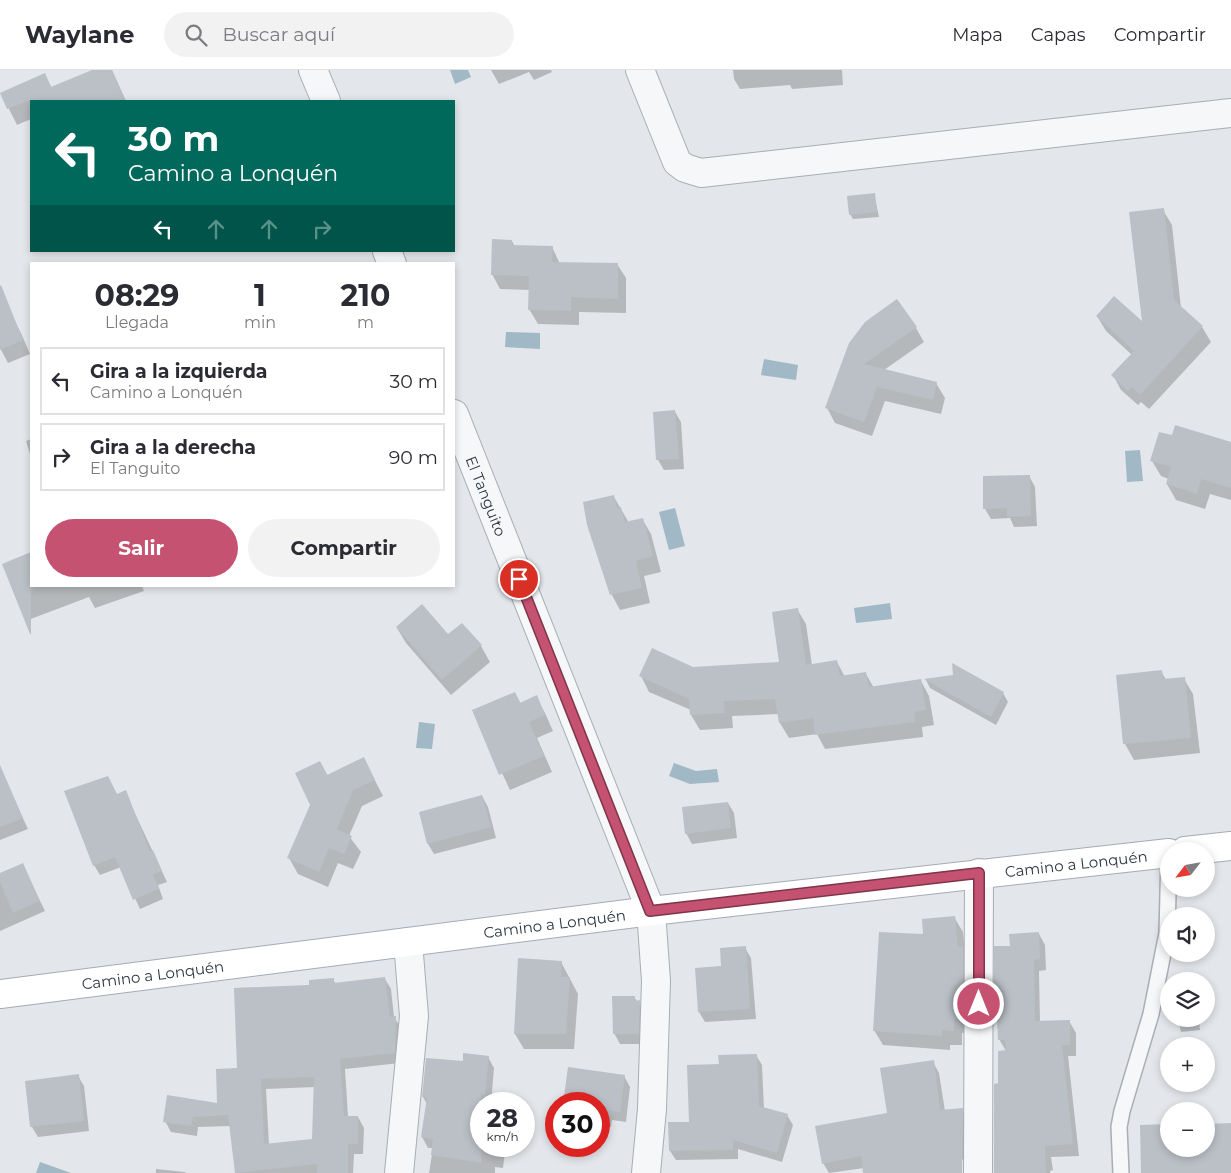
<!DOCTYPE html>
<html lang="es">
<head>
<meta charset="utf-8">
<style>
	:root { --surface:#fff; --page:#f2f2f3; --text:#2b2b33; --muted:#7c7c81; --line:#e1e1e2; --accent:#c45270 }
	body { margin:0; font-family:Montserrat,sans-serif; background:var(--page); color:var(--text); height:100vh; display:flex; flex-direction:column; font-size:19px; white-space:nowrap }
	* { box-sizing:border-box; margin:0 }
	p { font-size:16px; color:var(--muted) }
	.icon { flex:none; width:28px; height:28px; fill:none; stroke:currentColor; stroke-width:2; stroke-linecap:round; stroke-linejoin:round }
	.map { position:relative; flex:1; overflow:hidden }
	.panel { position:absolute; left:30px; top:192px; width:425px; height:325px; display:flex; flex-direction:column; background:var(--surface); border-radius:0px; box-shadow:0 2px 8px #0003 }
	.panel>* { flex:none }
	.guide { position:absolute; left:30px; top:30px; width:425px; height:152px; border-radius:0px; box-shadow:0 2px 8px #0003; background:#00695c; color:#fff; overflow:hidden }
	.needle { width:32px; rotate:239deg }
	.fabs { position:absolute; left:1160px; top:772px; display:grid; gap:10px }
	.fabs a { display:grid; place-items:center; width:55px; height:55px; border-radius:50%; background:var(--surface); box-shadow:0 2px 8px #0003; font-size:25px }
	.speed { position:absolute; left:470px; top:1022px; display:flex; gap:10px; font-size:25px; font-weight:700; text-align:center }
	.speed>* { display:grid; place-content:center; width:65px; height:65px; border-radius:50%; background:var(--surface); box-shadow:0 2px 8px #0003; line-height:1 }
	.speed small { font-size:12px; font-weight:400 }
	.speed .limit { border:8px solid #d22; background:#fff; color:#111 }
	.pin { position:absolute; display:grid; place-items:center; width:42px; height:42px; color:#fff; margin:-21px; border:2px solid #fff; border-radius:50%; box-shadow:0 1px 5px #0007 }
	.me { position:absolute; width:55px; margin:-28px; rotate:0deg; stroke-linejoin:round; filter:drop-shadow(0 0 4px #0008) }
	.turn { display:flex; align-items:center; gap:18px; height:105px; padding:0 15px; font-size:22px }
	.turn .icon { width:65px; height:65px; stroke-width:2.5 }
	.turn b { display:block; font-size:35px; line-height:42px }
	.lanes { display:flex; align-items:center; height:48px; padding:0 15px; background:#0003; justify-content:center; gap:25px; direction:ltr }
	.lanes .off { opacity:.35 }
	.eta { display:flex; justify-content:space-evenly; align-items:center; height:85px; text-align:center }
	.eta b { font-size:30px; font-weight:700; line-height:35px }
	.button { display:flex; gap:10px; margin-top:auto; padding:10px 15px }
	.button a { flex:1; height:58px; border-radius:30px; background:var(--accent); color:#fff; font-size:20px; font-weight:700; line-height:58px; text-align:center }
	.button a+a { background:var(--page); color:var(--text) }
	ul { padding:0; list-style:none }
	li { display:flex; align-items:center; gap:15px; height:68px; margin:0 10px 8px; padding:0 5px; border:2px solid var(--line); border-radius:0px }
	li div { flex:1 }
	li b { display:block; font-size:19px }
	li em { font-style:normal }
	header { display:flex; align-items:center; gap:30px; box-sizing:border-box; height:70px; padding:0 25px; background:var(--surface); border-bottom:1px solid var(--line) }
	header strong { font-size:24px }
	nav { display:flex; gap:28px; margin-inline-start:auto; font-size:18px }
	.search { width:350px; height:45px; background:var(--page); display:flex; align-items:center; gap:12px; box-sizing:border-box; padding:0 18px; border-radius:28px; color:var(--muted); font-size:19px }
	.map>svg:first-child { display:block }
</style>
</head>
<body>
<header>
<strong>Waylane</strong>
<div class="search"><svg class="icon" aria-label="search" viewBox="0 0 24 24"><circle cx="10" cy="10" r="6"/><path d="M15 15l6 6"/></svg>Buscar aquí</div>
<nav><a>Mapa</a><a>Capas</a><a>Compartir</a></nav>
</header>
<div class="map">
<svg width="1231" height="1103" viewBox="0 0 1231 1103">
	<rect width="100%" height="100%" fill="#e3e6ea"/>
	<path fill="#a1b8c7" d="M450 0H468L471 7 455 14Z
		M506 262 540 263V279L505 277Z
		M764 289 798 295 796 310 761 305Z
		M1140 380 1143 411 1127 412 1125 381Z
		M675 438 685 476 669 480 659 442Z
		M890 533 892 549 856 553 854 538Z
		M419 652 435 654 432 679 416 678Z
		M674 693 696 701 717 699 719 712 690 714 669 706Z
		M40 1092 71 1103H36Z"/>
	<path fill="#0003" fill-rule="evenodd" d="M95 0H112L126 31H31V49L17 55 1 23 44 4 52 18Z
		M491 0H551L552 2 534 10 529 2 499 14Z
		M733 0H842L843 15 792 19 790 15 740 19 734 9Z
		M874 124 879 147 853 149 850 144Z
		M1163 140 1172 155 1181 238 1202 257 1211 272 1149 339 1141 332 1138 335 1121 320 1113 305 1132 285 1106 261 1097 246 1143 254Z
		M512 171 515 177H552L560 194H617L626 208V243L579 242V255L538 254 529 239 530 220 500 219 492 204Z
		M0 225 21 263 30 284 8 293 0 278Z
		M916 258 924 272 884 300 936 313 945 328 941 344 885 331 872 366 835 353 827 338 850 273Z
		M675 342 681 352 684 399 664 400 658 390 654 343Z
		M31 369V387L26 371Z
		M1231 374V430L1210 424 1205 439 1176 430 1167 414 1169 409 1161 406 1152 391Z
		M1029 406 1035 417 1037 456 1014 457 1010 448 991 449 985 439Z
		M614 427 629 453 642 449 651 464 661 502 644 506 650 533 620 540 612 525 589 454Z
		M31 484V516H142L144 521 95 538 89 527 28 550 4 494Z
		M797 539 806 554 812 595 837 592 845 607 866 604 874 618 921 611 929 626 934 655 922 657 923 667 825 679 817 664 789 668 780 653 779 644 732 646 733 658 700 660 691 645V640L649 622 641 606 693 598 781 593Z
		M397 558 448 566 481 576 490 592 451 625 406 573Z
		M1161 601 1166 610 1184 609 1193 624 1200 683 1134 690 1125 674 1117 606Z
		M955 606 1003 623 1008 632 996 655 930 618 926 610Z
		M515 623 521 634 536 627 545 643 553 661 537 668 552 702 510 720 473 641Z
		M364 689 383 726 362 736 349 766 361 782 353 799 338 793 328 817 298 804 289 788 312 735 320 692 328 706Z
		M125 722 167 812 158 815 163 829 140 839 121 797 100 805 94 795 117 725Z
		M11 723 28 759 0 770V727Z
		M482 726 488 737 496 768 434 784 428 774 420 743Z
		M728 733 734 743 737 768 692 774 686 763Z
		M22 794 45 841 0 861V805Z
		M954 847 963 862 965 883 971 893V963H962V975H950V980L883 975 874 960 925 866Z
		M1039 864 1045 875 1046 900 1039 901 1040 952 1069 951 1076 963V986H1068L1079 1086 1051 1087 1053 1100 1050 1101V1103H995L999 1014 1006 981 999 969V953L995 948 1011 877Z
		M745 878 751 888 756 949 705 952 699 942 696 899 722 897Z
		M561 892 578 924 574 979H524L515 964Z
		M385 909 391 919 394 947 401 958 400 993 345 999 348 1047H358L364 1058 363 1084H354L353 1103H236L230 1056 198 1057 197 1066 171 1062 165 1051 218 1034 238 999 311 916 333 910 336 914ZM315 1017 314 1070 269 1075 266 1019Z
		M634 927 645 942 644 974H620L614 963Z
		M1178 949H1199L1200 960 1181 962Z
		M756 985 762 995 764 1039 787 1045 793 1055 782 1092 738 1079V1089L676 1090 670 1081 691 1053 720 996Z
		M488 987 494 998 491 1034H481V1076H502L505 1081 503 1098 495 1097V1103H429L433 1078H428L422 1067 427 1034 423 1027 464 993Z
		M933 992 939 1003 945 1041 962 1039 968 1051V1089L933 1092 934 1103H864V1098L829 1103 823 1093 888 1044Z
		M78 1006 84 1016 89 1061 38 1067 32 1057Z
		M624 1006 630 1017 626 1052 612 1050 611 1057 599 1055V1034Z
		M156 1099 185 1102 186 1103H156Z"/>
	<path fill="#bac0c6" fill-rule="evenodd" d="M92 0H112L125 31H27L7 39 0 23 45 3 51 17Z
		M875 123 877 142 849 145 847 126Z
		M1164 138 1174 230 1203 256 1140 325 1132 317 1128 321 1111 305 1134 281 1096 246 1114 226 1142 251 1129 142Z
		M492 169 512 170V175L553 176 552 192 618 193V229L571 227V241L528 240 529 206 491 205Z
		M1 215 23 270 0 280V216Z
		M897 229 917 257 864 294 937 312 933 330 877 317 864 352 825 338 849 273 865 252Z
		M675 340 679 389 656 390 653 342Z
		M1175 355 1231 372V418L1201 409 1197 424 1166 414 1171 397 1150 391 1159 362 1172 365Z
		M1030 405 1031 446 1007 447V438L983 439V406Z
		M614 425 617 438 621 437 625 452 643 448 653 486 636 491 642 518 610 525 587 455 583 432Z
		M31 482V564H30L2 494Z
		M422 534 448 564 462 553 482 575 442 610 396 557Z
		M798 538 806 595 837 590 840 606 866 602 869 617 921 609 926 640 914 642 915 652 815 665 813 648 779 653 775 629 724 631 725 643 690 645 689 629 639 606 652 578 693 597 779 592 772 542Z
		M952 593 1004 622 991 647 924 609 953 605Z
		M1162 600 1163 609 1185 607 1191 668 1123 674 1116 605Z
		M515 622 520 633 537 625 545 645 529 652 544 686 499 705 472 640Z
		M364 687 375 710 353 720 337 759 352 766 344 784 329 778 319 802 287 788 310 735 295 703 320 691 327 705Z
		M0 695 23 748 0 757Z
		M108 706 117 724 126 720 150 782 153 780 162 801 153 805 159 819 133 830 115 787 93 796 64 721Z
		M482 725 491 757 427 774 419 742Z
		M728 732 731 758 685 764 682 737Z
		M23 793 40 831 13 843 0 812V803Z
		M955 846 958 877H963V948L954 949V961L942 960V966L873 961 879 862 923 864 922 849Z
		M1039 862 1040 889 1034 890 1035 951 1070 950V975H1062L1073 1074 1045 1076 1046 1103H994V1014L998 1013V981L1006 980 1005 970H998L997 948H994V876H1010L1009 864Z
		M746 876 750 939 698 942 695 898 721 896 720 878Z
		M518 888 562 891 561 907H570L566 964H514Z
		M385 907 390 947 396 946 395 983 340 989 344 1046H358V1074H348V1103H317V1094L235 1103 228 1045 193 1047 191 1056 163 1052 167 1025 217 1033 216 999 237 998 234 918 309 915V910L334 908V913ZM314 1007 312 1069 264 1074 261 1009Z
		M612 926H635V931L640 930 639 964H613Z
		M463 983 489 986 485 1025H481V1093L431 1085 433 1069 421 1067 427 1027H422L426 988 463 991Z
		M757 984 759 1036 788 1044 777 1083 733 1070V1080L669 1081 668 1052H689L687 995 719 994 718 985Z
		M934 990 940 1040 963 1038 962 1103H863L861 1086 822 1094 815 1056 887 1043 880 998Z
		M568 997 625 1005 620 1042 599 1039V1034H563Z
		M79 1004 84 1051 30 1057 25 1011Z
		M1231 1053V1103H1141L1140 1055 1169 1054V1079H1206V1054Z"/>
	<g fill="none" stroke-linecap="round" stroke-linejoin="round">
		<g stroke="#a8aeb4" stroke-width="18">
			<path id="lane" d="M1121 1103 1119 1057 1122 1041 1151 944 1167 863 1169 783"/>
		</g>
		<g stroke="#a8aeb4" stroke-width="30">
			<g id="street">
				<path d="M313 0 326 31"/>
				<path d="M640 0 677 92 685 98 701 103 1231 43"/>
				<path d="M387 181 392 194"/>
				<path id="s1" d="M454 344 651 841 656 911 652 1039 646 1103"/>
				<path d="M399 1103 414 946 408 872"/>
				<path d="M978 1103 979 803"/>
			</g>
		</g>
		<g stroke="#a3acb5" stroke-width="30">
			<g id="primary">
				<path d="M1185 781 1231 776"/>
				<path id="s2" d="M0 924 651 841 1169 783"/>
			</g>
		</g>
		<use href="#lane" stroke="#f5f7f8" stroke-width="15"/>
		<use href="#street" stroke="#f5f7f8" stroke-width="28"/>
		<use href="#primary" stroke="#fff" stroke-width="28"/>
	</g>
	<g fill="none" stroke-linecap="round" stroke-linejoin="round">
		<g stroke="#7f3549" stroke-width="12">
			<path id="route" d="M519 509 650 841 979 803V934"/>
		</g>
		<use href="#route" stroke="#c45270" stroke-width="9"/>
	</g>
	<g text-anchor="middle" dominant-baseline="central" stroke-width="4" stroke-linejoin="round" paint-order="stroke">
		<g font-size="15" fill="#2c3641" stroke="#f2f5f7">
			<text stroke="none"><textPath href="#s1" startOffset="88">El Tanguito</textPath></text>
			<text stroke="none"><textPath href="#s2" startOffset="1084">Camino a Lonquén</textPath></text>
			<text stroke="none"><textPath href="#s2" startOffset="559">Camino a Lonquén</textPath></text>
			<text stroke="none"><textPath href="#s2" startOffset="154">Camino a Lonquén</textPath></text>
		</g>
	</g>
</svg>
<div class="fabs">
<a><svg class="needle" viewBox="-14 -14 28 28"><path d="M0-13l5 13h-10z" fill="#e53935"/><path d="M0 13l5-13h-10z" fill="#7c7c81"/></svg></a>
<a><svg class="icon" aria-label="sound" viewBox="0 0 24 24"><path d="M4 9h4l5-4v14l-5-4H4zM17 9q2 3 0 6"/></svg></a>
<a><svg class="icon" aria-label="layers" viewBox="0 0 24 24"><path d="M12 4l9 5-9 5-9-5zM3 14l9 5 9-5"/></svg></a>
<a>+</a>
<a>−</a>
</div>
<div class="speed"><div>28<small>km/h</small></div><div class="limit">30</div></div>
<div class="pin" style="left:519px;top:509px;background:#d93025"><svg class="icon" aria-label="arrive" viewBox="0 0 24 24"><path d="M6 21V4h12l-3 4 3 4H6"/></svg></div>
<svg class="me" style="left:979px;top:934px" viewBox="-20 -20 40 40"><circle r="17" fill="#c45270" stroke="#fff" stroke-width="3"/><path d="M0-11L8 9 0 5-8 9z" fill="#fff"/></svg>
<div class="guide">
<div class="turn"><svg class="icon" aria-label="left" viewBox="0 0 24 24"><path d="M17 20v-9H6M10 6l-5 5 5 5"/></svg><div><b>30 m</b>Camino a Lonquén</div></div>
<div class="lanes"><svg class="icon" aria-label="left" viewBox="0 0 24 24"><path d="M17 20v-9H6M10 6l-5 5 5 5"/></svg><svg class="icon off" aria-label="ahead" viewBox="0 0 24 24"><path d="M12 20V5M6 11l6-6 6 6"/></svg><svg class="icon off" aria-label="ahead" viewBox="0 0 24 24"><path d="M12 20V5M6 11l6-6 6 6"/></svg><svg class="icon off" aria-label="right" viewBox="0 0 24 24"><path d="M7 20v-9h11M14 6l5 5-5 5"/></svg></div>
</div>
<section class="panel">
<div class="eta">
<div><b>08:29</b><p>Llegada</p></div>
<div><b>1</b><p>min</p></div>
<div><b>210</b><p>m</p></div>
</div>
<ul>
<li><svg class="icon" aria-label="left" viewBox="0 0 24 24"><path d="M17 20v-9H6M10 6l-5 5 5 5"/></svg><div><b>Gira a la izquierda</b><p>Camino a Lonquén</p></div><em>30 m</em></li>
<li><svg class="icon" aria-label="right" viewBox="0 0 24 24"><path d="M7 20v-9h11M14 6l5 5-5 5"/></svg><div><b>Gira a la derecha</b><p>El Tanguito</p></div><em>90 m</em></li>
</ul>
<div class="button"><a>Salir</a><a>Compartir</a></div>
</section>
</div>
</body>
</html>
